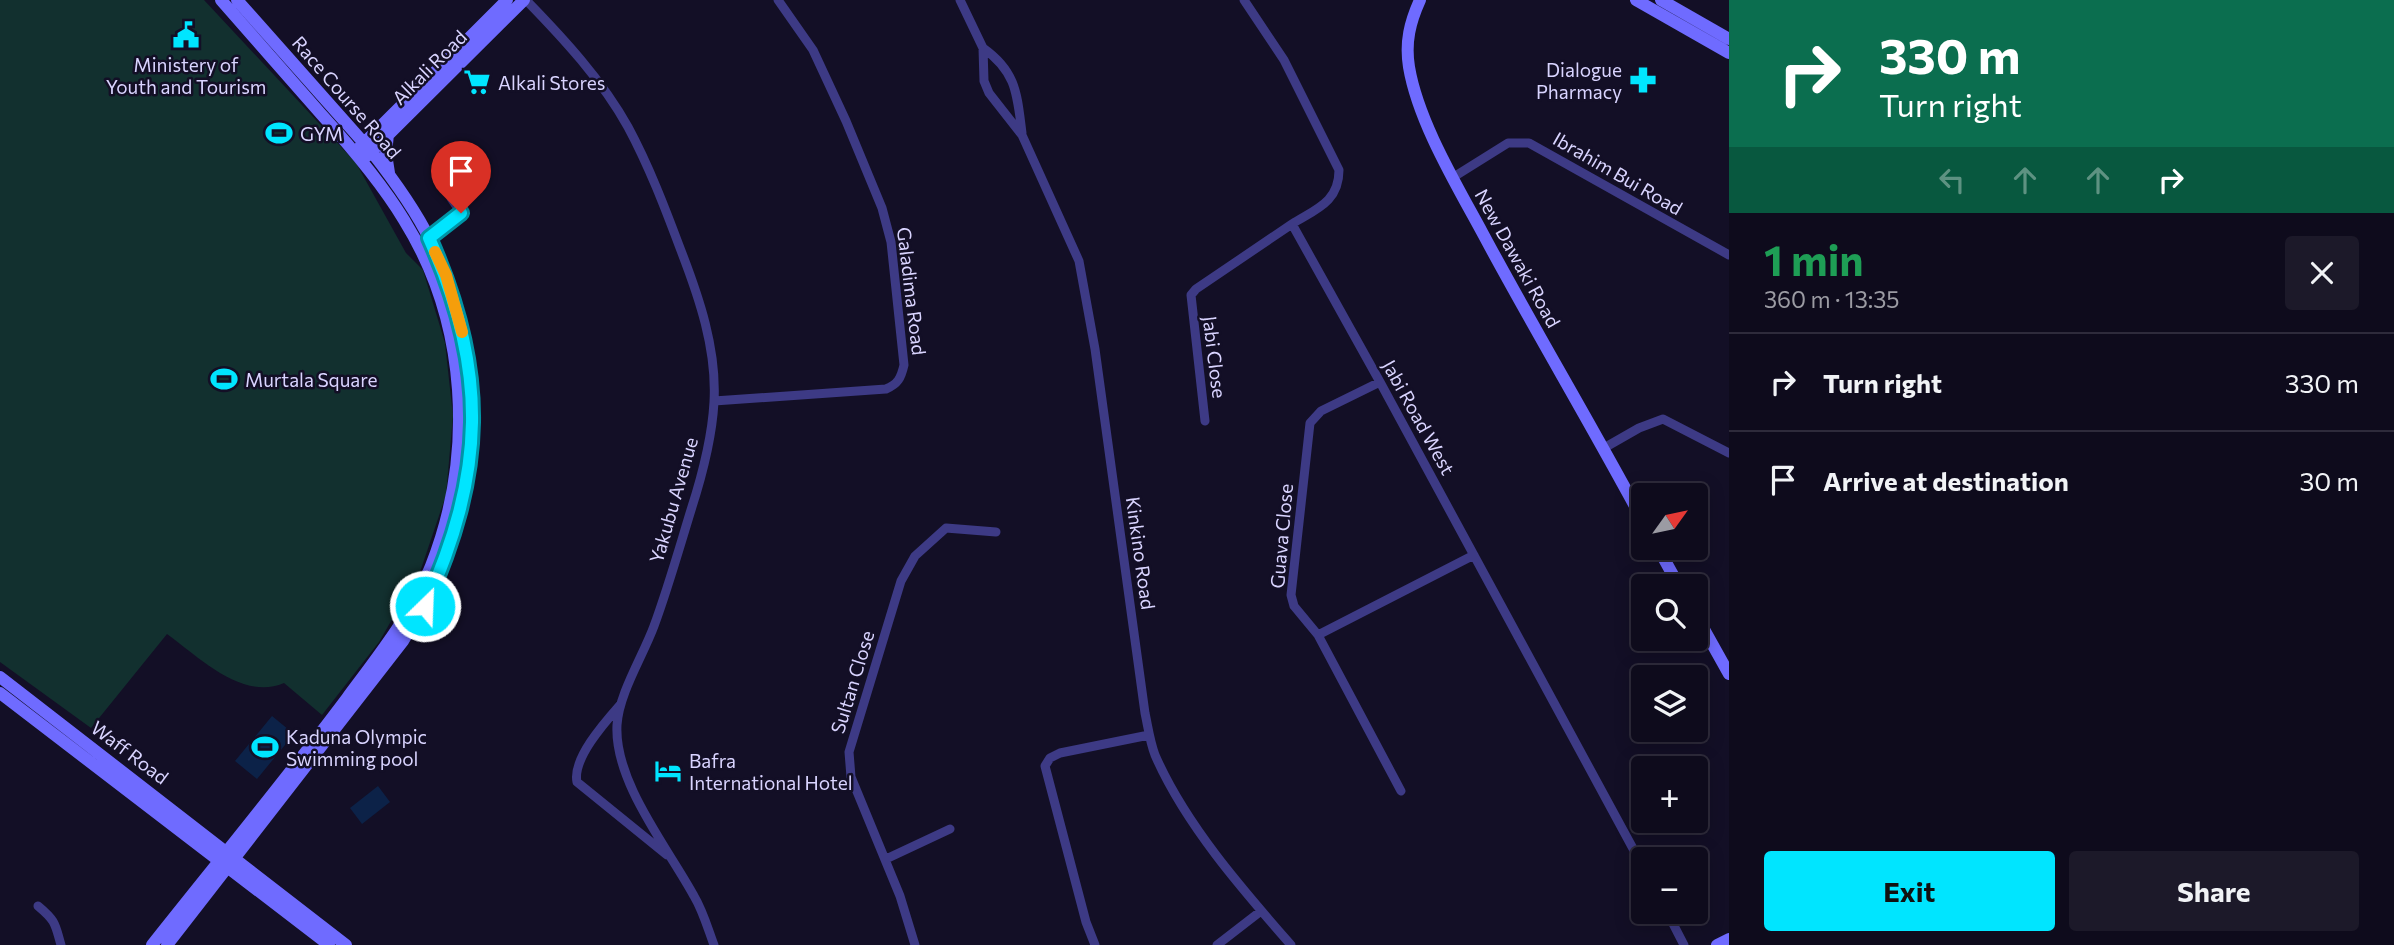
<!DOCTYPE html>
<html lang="en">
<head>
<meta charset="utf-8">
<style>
	:root { --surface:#0e0b1c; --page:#1c1929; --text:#f1f3f6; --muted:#9b9ba3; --line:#2e2b3b; --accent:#00e5ff }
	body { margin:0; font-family:Commissioner,sans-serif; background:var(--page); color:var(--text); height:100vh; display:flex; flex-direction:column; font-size:26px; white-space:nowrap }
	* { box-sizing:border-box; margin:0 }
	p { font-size:23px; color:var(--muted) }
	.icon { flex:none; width:38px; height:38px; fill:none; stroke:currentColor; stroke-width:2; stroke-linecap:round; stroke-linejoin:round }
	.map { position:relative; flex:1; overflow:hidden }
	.drawer { display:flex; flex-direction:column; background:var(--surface); width:665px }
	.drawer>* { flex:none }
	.banner { background:#0b6e4f; color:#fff; overflow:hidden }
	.needle { width:46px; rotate:57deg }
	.tools { position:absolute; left:1631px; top:483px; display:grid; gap:14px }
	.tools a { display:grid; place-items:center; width:77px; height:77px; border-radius:7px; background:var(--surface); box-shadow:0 4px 18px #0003,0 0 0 2px var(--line); font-size:35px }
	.pin { position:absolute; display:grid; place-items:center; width:60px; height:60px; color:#fff; margin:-72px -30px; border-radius:50% 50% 50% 0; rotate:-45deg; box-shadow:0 0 7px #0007 }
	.pin .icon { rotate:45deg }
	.me { position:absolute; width:77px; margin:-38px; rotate:24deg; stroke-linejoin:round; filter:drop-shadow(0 0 5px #0008) }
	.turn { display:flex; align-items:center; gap:24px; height:147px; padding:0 35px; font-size:32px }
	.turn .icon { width:91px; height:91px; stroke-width:2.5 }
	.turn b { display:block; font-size:49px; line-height:60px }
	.lanes { display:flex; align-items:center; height:66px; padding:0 35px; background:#0003; justify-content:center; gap:35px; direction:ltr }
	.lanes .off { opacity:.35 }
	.round { display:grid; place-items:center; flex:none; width:74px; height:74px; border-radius:7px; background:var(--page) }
	.headline { display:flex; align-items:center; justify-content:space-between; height:119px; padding:0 35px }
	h1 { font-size:42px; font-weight:700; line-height:52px; color:#1e9e55 }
	.action { display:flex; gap:14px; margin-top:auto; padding:14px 35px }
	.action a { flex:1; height:80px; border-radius:7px; background:var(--accent); color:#111; font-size:28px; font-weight:700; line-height:80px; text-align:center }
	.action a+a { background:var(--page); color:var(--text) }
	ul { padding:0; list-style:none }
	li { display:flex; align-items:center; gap:21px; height:98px; padding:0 35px; border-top:2px solid var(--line) }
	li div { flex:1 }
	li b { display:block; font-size:26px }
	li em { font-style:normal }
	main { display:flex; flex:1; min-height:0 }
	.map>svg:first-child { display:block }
</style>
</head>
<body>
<main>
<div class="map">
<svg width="1729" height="945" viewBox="0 0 1729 945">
	<rect width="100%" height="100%" fill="#130f26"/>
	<path fill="#12302f" d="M0 0H204L356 163 406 253 423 270 445 343 453 416 446 495 421 569 379 642 322 715 284 683C242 701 199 657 167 634L91 728 0 662Z"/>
	<path fill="#0c2248" d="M272 716 294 734 257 779 235 761Z
		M378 786 390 802 362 824 350 808Z"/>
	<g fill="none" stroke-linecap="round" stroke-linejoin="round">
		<path stroke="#3d3a85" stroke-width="9" d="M526 0C563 38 602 80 628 127 649 166 665 208 680 248 699 297 717 349 714 402 712 439 702 476 691 510 679 549 668 588 654 626 643 656 619 693 617 725 614 782 668 848 694 896 703 911 708 929 714 945
			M960 0 983 48 984 81 989 93 1022 135 1079 261 1095 349 1145 713C1148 727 1150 742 1155 755 1185 824 1242 889 1291 945
			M1244 0 1284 60 1339 170C1339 202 1316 209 1292 224L1380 382 1643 867
			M983 48C1017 72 1017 95 1022 133
			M1452 178 1508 143H1529L1729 255
			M429 238 461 213 451 198
			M1380 382 1321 411 1310 423 1291 595 1294 606 1318 635 1401 791
			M714 401 886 389C898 384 901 378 904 365L891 242 882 208 846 121 813 50 778 0
			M1205 421 1191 295 1196 289 1292 224
			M1604 448 1639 428 1663 419 1729 453
			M1318 635 1474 555
			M620 705C605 722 572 759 577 782L667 855
			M886 859 950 829
			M38 906C56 921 55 924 61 945
			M1667 912 1684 945
			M915 945 900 896 851 777 849 752 901 581 915 556 946 528 996 532
			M1095 945 1086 922 1045 766 1050 758 1060 753 1149 735
			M1217 945 1261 911"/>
		<path stroke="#6f6bff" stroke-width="12" d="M1420 0C1410 22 1405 42 1409 67 1418 121 1456 184 1482 232 1534 329 1591 424 1643 521
			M1636 0 1729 53
			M1661 0 1729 39
			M388 134 386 154 389 173
			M359 148 507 0
			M367 156 524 0
			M1658 548 1679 586
			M1696 615 1729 674
			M0 677 346 945
			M0 693 329 945
			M152 945C217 863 284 782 347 698 378 656 412 614 431 566 475 454 468 323 404 220 381 182 351 147 321 114 288 76 254 38 221 0
			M167 945 403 641C480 516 495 375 430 240 415 209 393 179 371 151L237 0
			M1717 945 1729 939"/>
	</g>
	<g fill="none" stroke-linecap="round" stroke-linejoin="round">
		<g stroke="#0095a6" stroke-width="18">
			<path id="route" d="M425 606C485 473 489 372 429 238L461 213"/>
		</g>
		<use href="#route" stroke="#00e5ff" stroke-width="12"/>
		<path stroke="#f59e0b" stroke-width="12" d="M435 252 446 275 462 332"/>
	</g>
	<defs>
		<g id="civic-bare" transform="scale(2.1)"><path d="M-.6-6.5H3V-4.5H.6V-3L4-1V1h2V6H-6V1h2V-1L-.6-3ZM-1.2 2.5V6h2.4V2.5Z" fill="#00e5ff" stroke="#130f26" stroke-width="2.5" paint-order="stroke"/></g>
		<g id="pharmacy-bare" transform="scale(2.1)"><path d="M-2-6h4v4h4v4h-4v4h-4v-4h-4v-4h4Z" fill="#00e5ff" stroke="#130f26" stroke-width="2.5" paint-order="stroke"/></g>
		<g id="supermarket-bare" transform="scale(2.1)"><path d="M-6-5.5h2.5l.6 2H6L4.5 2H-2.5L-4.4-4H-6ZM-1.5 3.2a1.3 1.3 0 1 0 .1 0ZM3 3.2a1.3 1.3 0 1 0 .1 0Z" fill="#00e5ff" stroke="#130f26" stroke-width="2.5" paint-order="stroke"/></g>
		<g id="stadium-bare" transform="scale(2.1)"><path d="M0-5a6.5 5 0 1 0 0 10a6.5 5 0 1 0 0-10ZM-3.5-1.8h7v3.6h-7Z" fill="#00e5ff" stroke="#130f26" stroke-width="2.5" paint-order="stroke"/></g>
		<g id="hotel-bare" transform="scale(2.1)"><path d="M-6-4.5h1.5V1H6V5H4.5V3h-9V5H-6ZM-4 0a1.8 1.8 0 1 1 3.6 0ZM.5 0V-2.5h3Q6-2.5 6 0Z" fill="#00e5ff" stroke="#130f26" stroke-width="2.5" paint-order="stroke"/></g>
	</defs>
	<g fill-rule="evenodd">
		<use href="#civic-bare" x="186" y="35"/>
		<use href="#pharmacy-bare" x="1643" y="80"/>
		<use href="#supermarket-bare" x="477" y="82"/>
		<use href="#stadium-bare" x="279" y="133"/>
		<use href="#stadium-bare" x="224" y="379"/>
		<use href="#stadium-bare" x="265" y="747"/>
		<use href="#hotel-bare" x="668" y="771"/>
	</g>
	<g text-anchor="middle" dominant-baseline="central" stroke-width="5" stroke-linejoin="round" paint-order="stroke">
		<g font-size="19" fill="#d9d4ff" stroke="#130f26" text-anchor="start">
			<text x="186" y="64" text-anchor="middle">Ministery of<tspan x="186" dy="22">Youth and Tourism</tspan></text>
			<text x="1622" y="69" text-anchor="end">Dialogue<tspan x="1622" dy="22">Pharmacy</tspan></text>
			<text x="498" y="82">Alkali Stores</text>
			<text x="300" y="133">GYM</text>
			<text x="245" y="379">Murtala Square</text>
			<text x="286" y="736">Kaduna Olympic<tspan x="286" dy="22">Swimming pool</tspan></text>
			<text x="689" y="760">Bafra<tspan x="689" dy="22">International Hotel</tspan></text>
		</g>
		<g font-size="19" fill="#d9d4ff" stroke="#130f26">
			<text transform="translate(429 67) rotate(-45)">Alkali Road</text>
			<text transform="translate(347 97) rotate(49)">Race Course Road</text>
			<text transform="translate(1618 173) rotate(30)">Ibrahim Bui Road</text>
			<text transform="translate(1518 258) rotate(61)">New Dawaki Road</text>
			<text transform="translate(912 291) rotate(83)">Galadima Road</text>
			<text transform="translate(1215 357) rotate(83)">Jabi Close</text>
			<text transform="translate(1419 417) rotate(61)">Jabi Road West</text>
			<text transform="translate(673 500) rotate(-74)">Yakubu Avenue</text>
			<text transform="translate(1281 536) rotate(-85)">Guava Close</text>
			<text transform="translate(1141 553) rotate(82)">Kinkino Road</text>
			<text transform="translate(852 682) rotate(-73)">Sultan Close</text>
			<text transform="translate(130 752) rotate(37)">Waff Road</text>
		</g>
	</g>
</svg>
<div class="tools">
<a><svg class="needle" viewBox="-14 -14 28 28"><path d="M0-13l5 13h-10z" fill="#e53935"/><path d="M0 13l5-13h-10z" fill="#9b9ba3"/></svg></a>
<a><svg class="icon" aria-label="search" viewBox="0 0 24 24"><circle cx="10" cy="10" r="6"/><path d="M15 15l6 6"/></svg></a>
<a><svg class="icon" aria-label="layers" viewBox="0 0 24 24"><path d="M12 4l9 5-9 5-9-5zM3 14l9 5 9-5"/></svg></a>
<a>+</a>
<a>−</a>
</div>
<div class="pin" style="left:461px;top:213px;background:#d93025"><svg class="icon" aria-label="arrive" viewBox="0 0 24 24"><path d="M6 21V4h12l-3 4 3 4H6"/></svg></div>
<svg class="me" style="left:425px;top:606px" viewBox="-20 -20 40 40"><circle r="17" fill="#00e5ff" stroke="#fff" stroke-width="3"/><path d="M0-11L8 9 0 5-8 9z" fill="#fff"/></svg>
</div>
<section class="drawer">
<div class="banner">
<div class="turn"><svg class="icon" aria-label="right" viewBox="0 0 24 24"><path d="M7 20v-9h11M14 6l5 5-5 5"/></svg><div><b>330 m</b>Turn right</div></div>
<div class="lanes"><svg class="icon off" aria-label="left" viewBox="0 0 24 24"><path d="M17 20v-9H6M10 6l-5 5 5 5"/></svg><svg class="icon off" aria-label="ahead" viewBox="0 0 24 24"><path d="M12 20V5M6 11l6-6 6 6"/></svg><svg class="icon off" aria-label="ahead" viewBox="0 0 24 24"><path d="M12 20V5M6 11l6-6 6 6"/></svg><svg class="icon" aria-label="right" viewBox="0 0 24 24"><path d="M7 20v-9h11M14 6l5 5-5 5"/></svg></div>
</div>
<div class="headline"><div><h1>1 min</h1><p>360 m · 13:35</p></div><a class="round"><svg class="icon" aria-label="close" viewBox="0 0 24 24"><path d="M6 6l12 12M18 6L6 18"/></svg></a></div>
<ul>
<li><svg class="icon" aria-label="right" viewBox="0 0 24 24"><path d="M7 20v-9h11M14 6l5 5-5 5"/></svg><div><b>Turn right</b></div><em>330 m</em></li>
<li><svg class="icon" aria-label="arrive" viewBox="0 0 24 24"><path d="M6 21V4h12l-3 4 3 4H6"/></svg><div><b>Arrive at destination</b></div><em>30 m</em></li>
</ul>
<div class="action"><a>Exit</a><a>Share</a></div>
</section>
</main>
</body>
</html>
